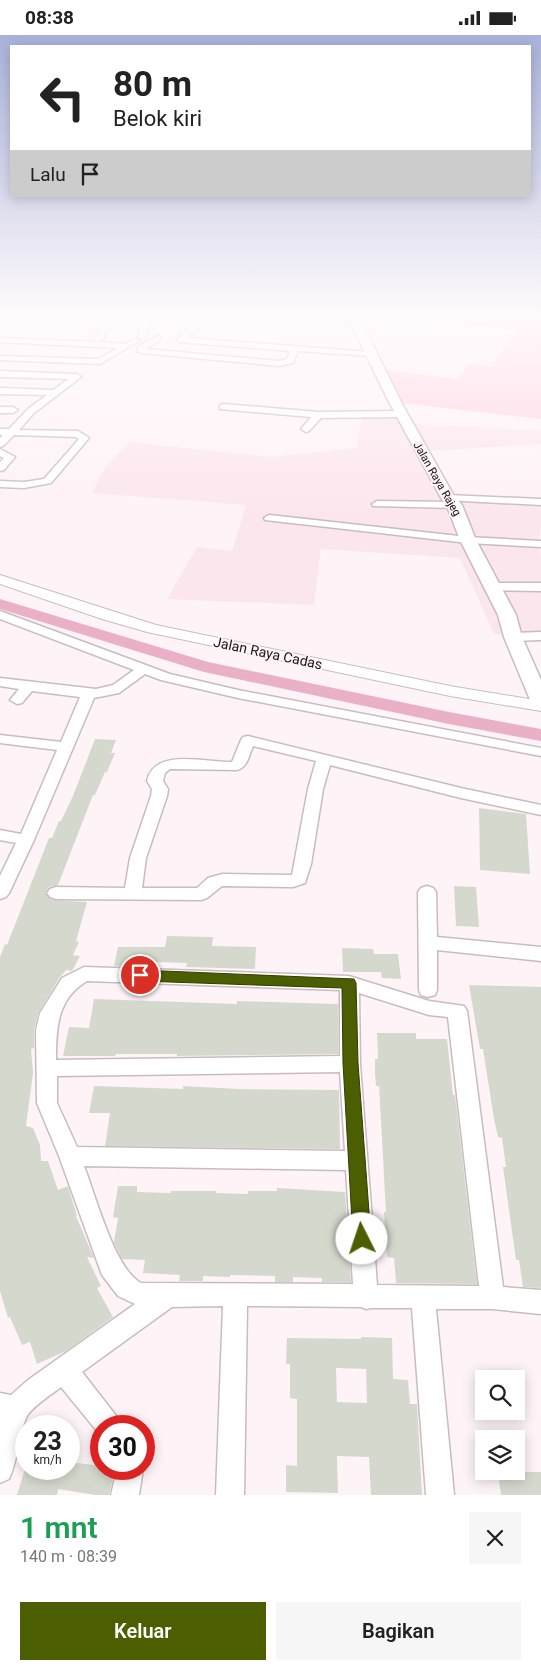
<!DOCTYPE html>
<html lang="id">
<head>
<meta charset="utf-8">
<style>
	:root { --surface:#fff; --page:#f6f6f6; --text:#222; --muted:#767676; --accent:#4c5e02 }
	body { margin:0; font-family:Roboto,sans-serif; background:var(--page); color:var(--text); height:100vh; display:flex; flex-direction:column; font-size:19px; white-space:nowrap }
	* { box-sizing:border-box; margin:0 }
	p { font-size:16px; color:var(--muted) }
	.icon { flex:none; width:28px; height:28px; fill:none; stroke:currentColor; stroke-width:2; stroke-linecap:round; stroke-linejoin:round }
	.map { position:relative; height:1460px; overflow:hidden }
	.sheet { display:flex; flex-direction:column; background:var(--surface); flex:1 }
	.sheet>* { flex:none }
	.top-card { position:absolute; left:10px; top:10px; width:521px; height:152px; border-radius:0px; box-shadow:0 2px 12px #0003; background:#fff; color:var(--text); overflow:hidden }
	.tools { position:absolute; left:475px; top:1335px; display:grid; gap:10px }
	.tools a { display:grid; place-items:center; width:50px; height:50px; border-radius:0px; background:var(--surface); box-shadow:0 2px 12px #0003; font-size:25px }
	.speed { position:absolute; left:15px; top:1380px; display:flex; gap:10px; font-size:25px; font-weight:700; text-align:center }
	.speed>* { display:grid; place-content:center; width:65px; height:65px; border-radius:50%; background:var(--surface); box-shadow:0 2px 12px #0003; line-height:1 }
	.speed small { font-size:12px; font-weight:400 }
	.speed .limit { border:8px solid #d22; background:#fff; color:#111 }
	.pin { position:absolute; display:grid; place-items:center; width:42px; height:42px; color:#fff; margin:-21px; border:2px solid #fff; border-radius:50%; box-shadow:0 1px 5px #0007 }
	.me { position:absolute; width:55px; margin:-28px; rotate:356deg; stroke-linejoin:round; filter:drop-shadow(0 0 4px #0008) }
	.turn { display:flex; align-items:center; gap:18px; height:105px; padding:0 20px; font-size:22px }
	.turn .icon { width:65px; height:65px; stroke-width:2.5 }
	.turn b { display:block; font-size:35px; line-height:42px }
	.then { display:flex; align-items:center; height:48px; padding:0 20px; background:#0003; gap:10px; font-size:19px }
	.round { display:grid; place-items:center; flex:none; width:52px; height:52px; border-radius:0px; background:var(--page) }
	.overview { display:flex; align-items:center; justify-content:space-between; height:85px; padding:0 20px }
	h1 { font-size:30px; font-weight:600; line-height:38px; color:#1e9e55 }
	.button { display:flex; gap:10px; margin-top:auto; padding:10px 20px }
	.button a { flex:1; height:58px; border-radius:0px; background:var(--accent); color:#fff; font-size:20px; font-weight:600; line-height:58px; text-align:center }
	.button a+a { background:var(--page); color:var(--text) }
	.status { display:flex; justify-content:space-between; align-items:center; height:35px; padding:0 25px; background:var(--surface); direction:ltr }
	.status svg { height:14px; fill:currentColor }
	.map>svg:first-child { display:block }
</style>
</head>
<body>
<div class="status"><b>08:38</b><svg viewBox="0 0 49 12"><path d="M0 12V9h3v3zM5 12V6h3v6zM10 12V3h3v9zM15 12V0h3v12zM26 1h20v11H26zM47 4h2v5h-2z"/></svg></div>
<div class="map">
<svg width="541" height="1460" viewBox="0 0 541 1460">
	<rect width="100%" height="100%" fill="#fef3f7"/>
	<path fill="#fce6ee" d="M386 379 409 389 541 396V409L430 416 458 464 541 466V493L538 510 541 521V602L494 599 460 523 321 514 314 570 167 564 197 512 232 516 246 470 92 458 104 434 129 407 270 422 356 413 362 383Z"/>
	<path fill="#ffd1e2" d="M376 279H541V384L401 368 386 335 456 344 470 329 491 331 518 295Z"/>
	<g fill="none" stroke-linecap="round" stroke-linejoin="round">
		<path fill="#eab0c7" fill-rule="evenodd" d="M0 564 208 627 449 677 541 694V706L449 689 204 637 0 574Z"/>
	</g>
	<path fill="#d5d9cd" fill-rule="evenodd" d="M95 704 116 705 111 718H115L107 737H105L95 760H93L58 850 49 852 45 858 52 865 87 867 76 906 79 907 73 920 80 921 72 936 66 935 60 942 38 978 34 995V1013L31 1014 33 1038 26 1091 33 1093 40 1110 41 1126H48L58 1155 68 1151 77 1181H76L94 1223 87 1222 101 1251 97 1253 113 1282 66 1316 37 1329 30 1307 22 1310 10 1282 8 1283 0 1256V922L5 909 7 910 49 803H52L59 786H61L73 761Z
		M479 773 526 779 530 839 480 835Z
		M454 851 476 852 479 892 456 891Z
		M167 901 213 902 212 911 256 912 255 934 186 932 187 928 155 927V932L114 931 118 912H165Z
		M342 913 373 914 374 919H398L401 944 382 943 381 937H343Z
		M469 950 541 952V1253L523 1252 519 1225H516L503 1132H506L502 1103 498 1102 494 1084 483 1014H480Z
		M94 964 237 969V966L338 969V1019L177 1021V1019H116L115 1021H63L69 992 89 993Z
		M377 998H416V1004H447L453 1060H455L477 1249 396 1248 394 1223 387 1222 384 1177H386L379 1051H376L375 1037V1024H378Z
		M94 1051 183 1054V1051L240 1054 339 1055 340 1114 105 1111 110 1078H89Z
		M118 1151H137V1157L171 1158V1156H216V1158L248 1159V1156H277V1153L345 1157 351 1247H322V1243L293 1242V1247H275V1241L230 1240V1242L203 1241V1246H179L180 1240 143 1238 145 1225 122 1224 114 1207 118 1183 113 1182Z
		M361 1302 392 1303 393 1344 408 1345 410 1369H417L422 1460H371L369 1422 337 1421 338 1458 286 1457V1430L297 1431V1364L290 1363V1329H286L287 1303 361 1304ZM336 1333 366 1334 367 1368 337 1367Z
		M69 1427 101 1431V1434H115L109 1460H96L58 1454 57 1460H17L25 1434H69Z
		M498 1437H541V1460H501Z"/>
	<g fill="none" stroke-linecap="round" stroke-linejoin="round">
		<g stroke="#c9bcc0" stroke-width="3">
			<path id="minor" d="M106 279H114L102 305 98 307 125 309 135 304 139 306 100 329 0 325V321L98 324 118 313 0 307V303L98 307 94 305Z
				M145 279H153L146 302 142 304 138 302Z
				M205 279H213L188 303 370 317 374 319 370 321 298 316 293 328 279 331 141 318 137 316 138 312 157 301H160V305L146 314 279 326 287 324 290 316 178 307V303Z
				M0 336 77 339 81 342 34 378 19 395 78 396 89 403 51 448 24 453 0 452V446L24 447 44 444 79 404 76 402 14 400 3 411 0 412V403L3 400H0V394H9L28 374 47 360 0 359V353L53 355 69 344 0 342Z
				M223 369 318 377 401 376 406 379 401 382 321 383 309 396 306 397 301 394 311 382 220 374V370Z
				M0 372H13L18 375 13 378H0Z
				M0 414 15 422 4 435 0 436V427L4 423 0 421Z
				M448 460 541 464V470L444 465 443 463Z
				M377 466 454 467 459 470 454 473 373 471 372 469Z
				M269 480 468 502 541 506V512L468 508 265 485 264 483Z
				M491 548H541V556L487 555 485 552Z
				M0 576 170 639 238 655 541 713V721L238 663 161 645 145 639 119 658 94 663 34 805 9 858 6 862 0 864V841L16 808 0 805V795L21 799 57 715 0 708V700L61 707 80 662 32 656 22 668 17 669 10 665 19 654 0 651V643L96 654 113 650 134 635 0 584Z
				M541 597V605L513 606 507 602 513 598Z
				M248 701 461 753 541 770V780L461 763 330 730 323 754 311 829 305 848 293 852 222 851 207 863 201 865 56 864 50 862 47 858 50 854 56 852 125 853 130 823 151 761 152 754 147 746C154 712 207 728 232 727L241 705 243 702ZM253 711 316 726 308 754 292 840 222 839 208 843 197 853H142L146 823 167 761 168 754 163 746 165 738 170 734 237 735C248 732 249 720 253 711Z
				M427 851 433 853 436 857 437 902 541 912V926L437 915V955L435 960 428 962 421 960 419 955 418 857 421 853Z
				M84 932 349 941 429 966 464 971 467 976 503 1252 541 1255V1279L492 1274H436L454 1460H426L412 1273H371L366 1274 361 1272 247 1271 244 1460H216L223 1271 172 1272 82 1337 117 1382 121 1391H101V1401L61 1352C52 1359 30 1373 26 1383 18 1402 18 1425 9 1444L0 1448V1358L11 1360 28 1345 135 1269 118 1261 102 1240 59 1121 37 1068 36 995 40 978 62 943ZM87 946 340 955V1021L56 1025C56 993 57 964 87 946ZM359 958 429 980 448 982 479 1251 377 1250 360 1029ZM340 1037 345 1116 77 1112 57 1068V1041ZM84 1131 346 1135 353 1249 141 1248C115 1235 95 1159 84 1131Z
				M117 1434H143L139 1460H111Z"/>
		</g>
		<g stroke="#c9bcc0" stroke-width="2">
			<path id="tertiary" d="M0 540 156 590 450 651 541 666V676L450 661 147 597 102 584 0 549Z"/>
		</g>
		<g stroke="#c9bcc0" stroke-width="3">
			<path id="secondary" d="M346 279H356L361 286 401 367 454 461 462 470 476 505 516 580 522 602 541 645V673L534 671 531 667 504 602 498 580 460 505 447 471 441 463 389 367Z"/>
		</g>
		<use href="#minor" fill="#fff" fill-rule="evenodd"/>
		<use href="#tertiary" fill="#fff" fill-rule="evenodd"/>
		<use href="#secondary" fill="#fff" fill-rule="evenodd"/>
	</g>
	<linearGradient id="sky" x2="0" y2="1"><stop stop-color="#a9b2db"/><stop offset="0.58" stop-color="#fffafb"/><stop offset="1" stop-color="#fffafb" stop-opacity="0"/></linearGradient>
	<rect width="541" height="483" fill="url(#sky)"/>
	<path fill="#4c5e02" stroke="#313d01" d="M140 935 354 944 356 948 358 1028 371 1204 368 1210 362 1212 356 1210 353 1204 343 1028 342 953 140 946 135 944 132 940 135 937Z"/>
	<g text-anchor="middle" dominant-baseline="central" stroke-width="4" stroke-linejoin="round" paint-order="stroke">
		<g font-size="11" fill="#191416" stroke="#fef3f7">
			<text transform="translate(437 444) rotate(60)">Jalan Raya Rajeg</text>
		</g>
		<g font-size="14" fill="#191416" stroke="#fef3f7">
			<text transform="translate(268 618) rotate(12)">Jalan Raya Cadas</text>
		</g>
	</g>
</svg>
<div class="tools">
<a><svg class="icon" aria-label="search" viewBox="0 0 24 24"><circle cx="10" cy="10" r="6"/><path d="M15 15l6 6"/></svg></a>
<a><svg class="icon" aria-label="layers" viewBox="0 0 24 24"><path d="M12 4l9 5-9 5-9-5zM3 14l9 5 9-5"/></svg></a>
</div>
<div class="speed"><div>23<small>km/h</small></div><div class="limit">30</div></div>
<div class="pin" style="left:140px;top:940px;background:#d93025"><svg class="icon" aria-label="arrive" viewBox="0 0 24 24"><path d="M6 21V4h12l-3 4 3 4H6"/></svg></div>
<svg class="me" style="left:362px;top:1204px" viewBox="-20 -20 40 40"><circle r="19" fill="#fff"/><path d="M0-13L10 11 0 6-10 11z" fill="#4c5e02"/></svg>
<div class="top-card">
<div class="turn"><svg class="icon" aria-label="left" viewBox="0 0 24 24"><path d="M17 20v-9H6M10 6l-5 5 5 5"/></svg><div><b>80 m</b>Belok kiri</div></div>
<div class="then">Lalu<svg class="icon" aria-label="arrive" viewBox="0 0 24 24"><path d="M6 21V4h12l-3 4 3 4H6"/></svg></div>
</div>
</div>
<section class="sheet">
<div class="overview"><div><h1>1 mnt</h1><p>140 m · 08:39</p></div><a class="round"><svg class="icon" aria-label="close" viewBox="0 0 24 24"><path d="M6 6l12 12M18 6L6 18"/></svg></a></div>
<div class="button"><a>Keluar</a><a>Bagikan</a></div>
</section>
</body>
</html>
